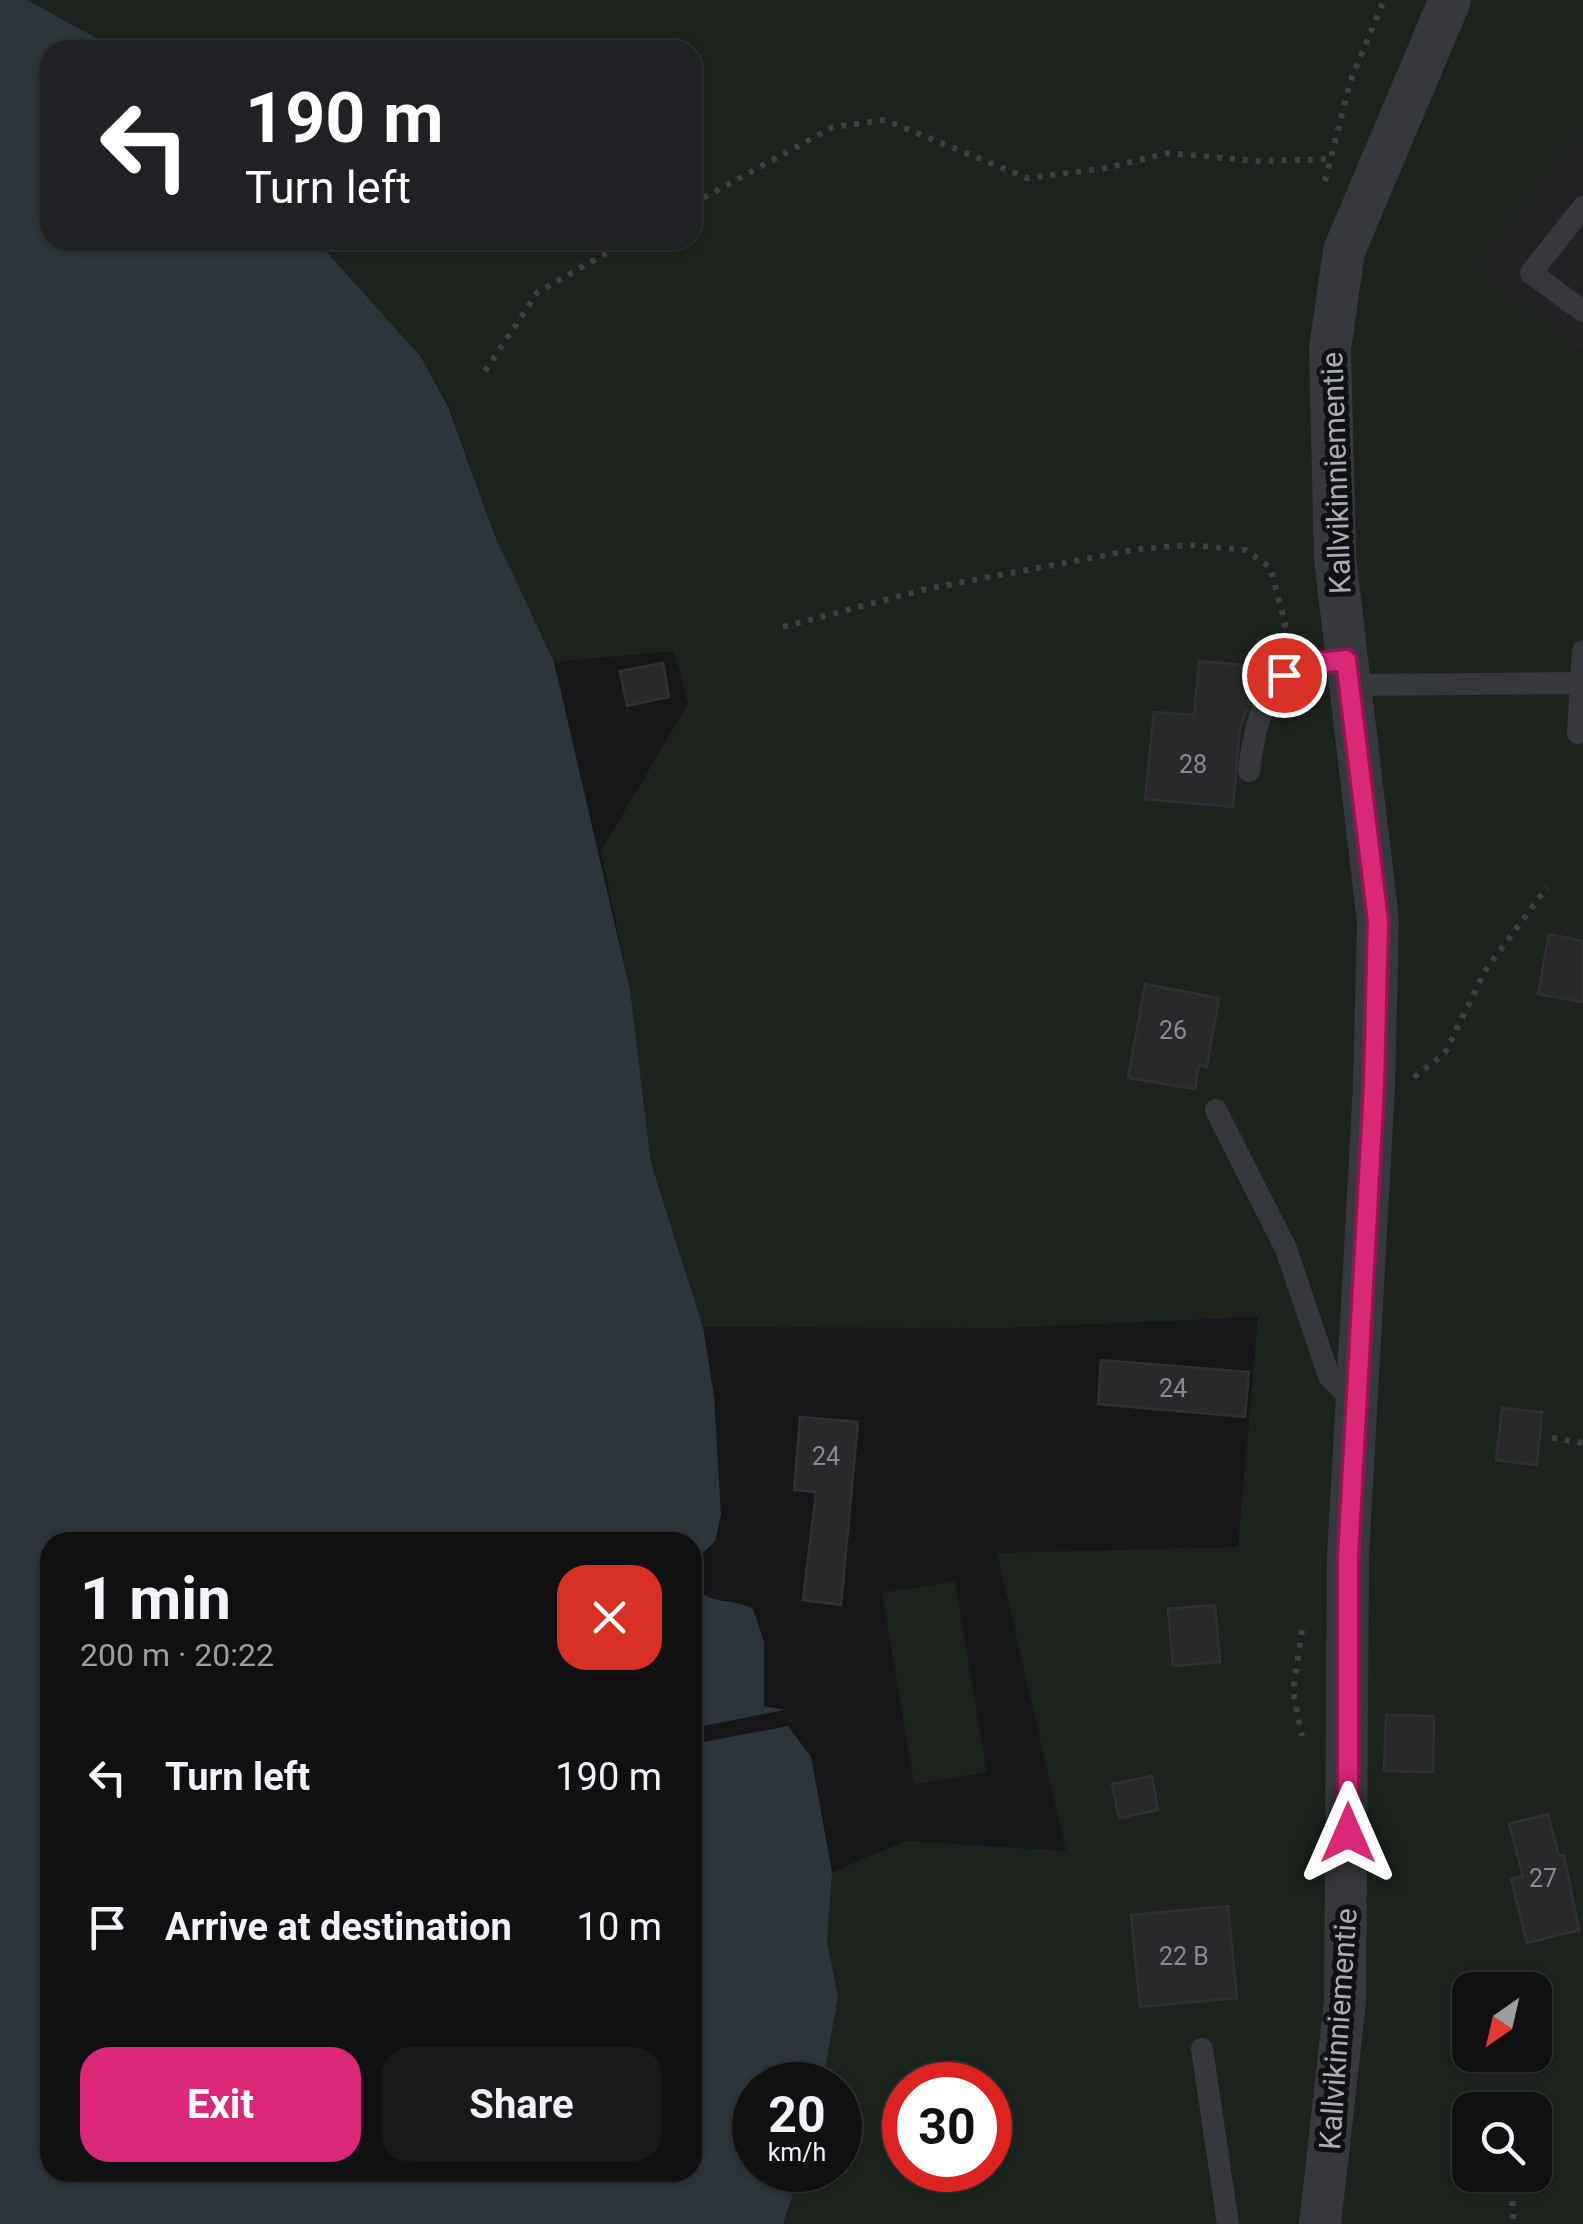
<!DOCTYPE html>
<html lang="en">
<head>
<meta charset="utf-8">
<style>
	:root { --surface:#101012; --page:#19191b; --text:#f1f3f6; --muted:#9c9d9f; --line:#303032; --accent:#db2777 }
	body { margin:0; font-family:Roboto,sans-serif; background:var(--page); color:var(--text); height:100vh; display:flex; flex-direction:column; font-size:38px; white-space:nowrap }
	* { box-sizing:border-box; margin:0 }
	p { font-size:32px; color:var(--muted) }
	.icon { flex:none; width:55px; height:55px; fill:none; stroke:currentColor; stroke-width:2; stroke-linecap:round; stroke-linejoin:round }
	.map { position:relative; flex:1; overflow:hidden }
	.drawer { position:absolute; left:40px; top:1532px; width:662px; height:650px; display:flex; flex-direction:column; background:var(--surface); border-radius:30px; box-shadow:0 2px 8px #0004,0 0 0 2px var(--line) }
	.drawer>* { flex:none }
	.banner { position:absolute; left:40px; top:40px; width:662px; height:210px; border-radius:30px; box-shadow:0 2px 8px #0004,0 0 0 2px var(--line); background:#202124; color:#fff; overflow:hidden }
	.needle { width:65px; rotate:214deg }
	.tools { position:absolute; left:1452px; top:1972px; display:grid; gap:20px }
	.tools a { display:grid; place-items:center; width:100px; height:100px; border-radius:20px; background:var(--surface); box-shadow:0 2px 8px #0004,0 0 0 2px var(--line); font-size:50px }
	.speed { position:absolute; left:732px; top:2062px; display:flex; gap:20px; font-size:50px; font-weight:700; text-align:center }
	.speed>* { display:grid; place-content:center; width:130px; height:130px; border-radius:50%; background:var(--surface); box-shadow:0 2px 8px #0004,0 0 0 2px var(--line); line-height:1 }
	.speed small { font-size:25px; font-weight:400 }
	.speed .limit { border:15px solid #d22; background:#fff; color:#111 }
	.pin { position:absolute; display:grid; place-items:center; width:85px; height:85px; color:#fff; margin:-42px; border:5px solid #fff; border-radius:50%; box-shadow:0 2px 10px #0007 }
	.me { position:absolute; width:110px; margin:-55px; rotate:0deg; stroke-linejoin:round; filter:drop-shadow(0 0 8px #0008) }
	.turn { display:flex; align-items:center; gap:35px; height:210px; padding:0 40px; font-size:45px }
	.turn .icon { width:130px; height:130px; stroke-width:2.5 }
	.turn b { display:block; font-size:70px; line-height:85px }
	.round { display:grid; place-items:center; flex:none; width:105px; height:105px; border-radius:30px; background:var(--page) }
	.head { display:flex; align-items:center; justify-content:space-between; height:170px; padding:0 40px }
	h1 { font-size:60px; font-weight:700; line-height:75px }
	.primary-button { display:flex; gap:20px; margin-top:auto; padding:20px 40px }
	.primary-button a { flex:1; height:115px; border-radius:30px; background:var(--accent); color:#fff; font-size:40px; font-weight:700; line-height:115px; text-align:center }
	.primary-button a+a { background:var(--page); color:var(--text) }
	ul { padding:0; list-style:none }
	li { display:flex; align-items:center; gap:30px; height:150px; padding:0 40px }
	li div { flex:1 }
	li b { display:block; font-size:38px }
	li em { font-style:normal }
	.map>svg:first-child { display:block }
</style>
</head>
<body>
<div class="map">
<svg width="1583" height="2224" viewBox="0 0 1583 2224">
	<rect width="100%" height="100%" fill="#161618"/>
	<path fill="#222225" d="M1583 125V352L1473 271Z"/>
	<path fill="#1c231d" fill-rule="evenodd" d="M0 0H1583V125L1474 271 1583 352V2224H783L801 2170H840V2085H822L838 1998 827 1941 832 1872 906 1841 1066 1851 997 1553 1238 1547 1258 1317 1002 1328 703 1327 651 1163 630 990 601 851 688 704 674 651 554 662 494 534 449 406 421 357 316 240H692V50H119L61 18ZM1470 1990H1535V2055H1470ZM905 2085H990V2170H905ZM1470 2110H1535V2175H1470Z
		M955 1581 987 1772 914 1784 882 1593Z"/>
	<path fill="#2c353c" d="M0 0H27L119 50H50V240H316L421 357 448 406 494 534 554 662 630 990 651 1163 703 1327 714 1396 721 1515 715 1541 693 1563 692 1542H50V2172H692L693 1567 697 1590C715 1605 733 1598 753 1609L764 1642V1706L785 1710 788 1726 811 1757 832 1872 827 1941 838 1998 822 2085H755V2170H801L783 2224H0Z"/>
	<path fill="#161618" d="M785 1710 788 1726 693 1744V1728Z"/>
	<path fill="#29292c" stroke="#303034" stroke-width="2.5" d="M1199 661 1255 666 1252 697 1240 728 1233 807 1145 799 1154 712 1194 715Z
		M663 663 669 697 627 706 620 671Z
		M1549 934 1583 941V1002L1538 994Z
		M1145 984 1219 998 1207 1067 1199 1065 1195 1089 1128 1078Z
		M1101 1360 1249 1372 1245 1417 1098 1404Z
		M1502 1408 1542 1412 1537 1465 1496 1460Z
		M800 1417 858 1422 841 1605 803 1600 816 1492 794 1490Z
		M1215 1605 1220 1662 1173 1666 1168 1609Z
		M1386 1715 1434 1716 1433 1772 1384 1771Z
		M1152 1776 1158 1810 1119 1818 1112 1784Z
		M1548 1814 1559 1856 1564 1855 1579 1930 1527 1943 1511 1879 1523 1876 1509 1824Z
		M1228 1906 1237 1998 1140 2007 1131 1915Z"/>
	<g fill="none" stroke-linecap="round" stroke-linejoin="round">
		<path stroke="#3d3f44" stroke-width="6" stroke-dasharray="5 8" stroke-linecap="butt" d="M1325 181 1350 82 1384 0
			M692 204 833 127 885 120 1027 178 1107 168 1168 153 1256 161 1333 159
			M485 371 538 292 630 240
			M783 627 926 589 1139 549 1189 545 1245 550 1270 567 1285 623 1284 644
			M1414 1077 1445 1053 1485 971 1547 887
			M1552 1438 1583 1443
			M1302 1630 1293 1691 1302 1736
			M1512 2175 1513 2224"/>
		<path stroke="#37383d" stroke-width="22" d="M1583 207 1531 273 1583 311
			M1349 685 1578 683
			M1578 733 1583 651
			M1249 771C1258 702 1271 662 1346 660
			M1216 1110 1286 1249 1329 1376 1356 1404
			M1202 2049 1228 2224"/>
		<path stroke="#37383d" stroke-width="42" d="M1320 2224 1345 2002 1348 1557 1374 1086 1378 921 1335 558 1330 349 1344 251 1450 0"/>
	</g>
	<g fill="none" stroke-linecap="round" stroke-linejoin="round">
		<g stroke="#8e194d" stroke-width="25">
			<path id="route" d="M1284 675 1300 665 1346 660 1378 921 1374 1086 1348 1557V1833"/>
		</g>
		<use href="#route" stroke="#db2777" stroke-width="18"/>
	</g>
	<g text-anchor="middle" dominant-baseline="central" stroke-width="10" stroke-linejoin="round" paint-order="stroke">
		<g font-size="25" fill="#888b94">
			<text x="1193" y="764">28</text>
			<text x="1173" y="1030">26</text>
			<text x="1173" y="1388">24</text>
			<text x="826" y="1456">24</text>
			<text x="1543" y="1878">27</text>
			<text x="1184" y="1956">22 B</text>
		</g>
		<g font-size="30" fill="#a8adb8" stroke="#111113">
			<text transform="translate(1336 473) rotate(-92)">Kallvikinniementie</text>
			<text transform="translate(1338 2029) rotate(-86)">Kallvikinniementie</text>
		</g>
	</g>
</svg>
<div class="tools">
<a><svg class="needle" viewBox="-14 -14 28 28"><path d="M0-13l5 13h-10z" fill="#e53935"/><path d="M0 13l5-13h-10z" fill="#9c9d9f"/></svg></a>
<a><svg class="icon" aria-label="search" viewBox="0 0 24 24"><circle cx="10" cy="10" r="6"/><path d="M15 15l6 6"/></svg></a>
</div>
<div class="speed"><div>20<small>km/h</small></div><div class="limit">30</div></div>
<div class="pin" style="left:1284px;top:675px;background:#d93025"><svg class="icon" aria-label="arrive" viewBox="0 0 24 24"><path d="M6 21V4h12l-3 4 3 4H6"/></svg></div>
<svg class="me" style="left:1348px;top:1833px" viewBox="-20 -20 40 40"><path d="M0-17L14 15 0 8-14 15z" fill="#db2777" stroke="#fff" stroke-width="4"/></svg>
<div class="banner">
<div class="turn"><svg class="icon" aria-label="left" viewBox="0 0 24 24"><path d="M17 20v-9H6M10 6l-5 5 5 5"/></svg><div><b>190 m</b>Turn left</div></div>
</div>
<section class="drawer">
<div class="head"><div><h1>1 min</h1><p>200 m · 20:22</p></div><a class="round" style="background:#d93025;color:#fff"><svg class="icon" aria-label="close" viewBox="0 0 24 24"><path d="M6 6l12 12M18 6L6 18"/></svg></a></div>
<ul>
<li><svg class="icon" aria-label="left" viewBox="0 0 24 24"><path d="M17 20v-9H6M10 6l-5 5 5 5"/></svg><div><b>Turn left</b></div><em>190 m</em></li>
<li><svg class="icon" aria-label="arrive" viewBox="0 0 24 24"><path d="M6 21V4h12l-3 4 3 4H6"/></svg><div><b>Arrive at destination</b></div><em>10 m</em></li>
</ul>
<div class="primary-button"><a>Exit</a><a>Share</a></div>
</section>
</div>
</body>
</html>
